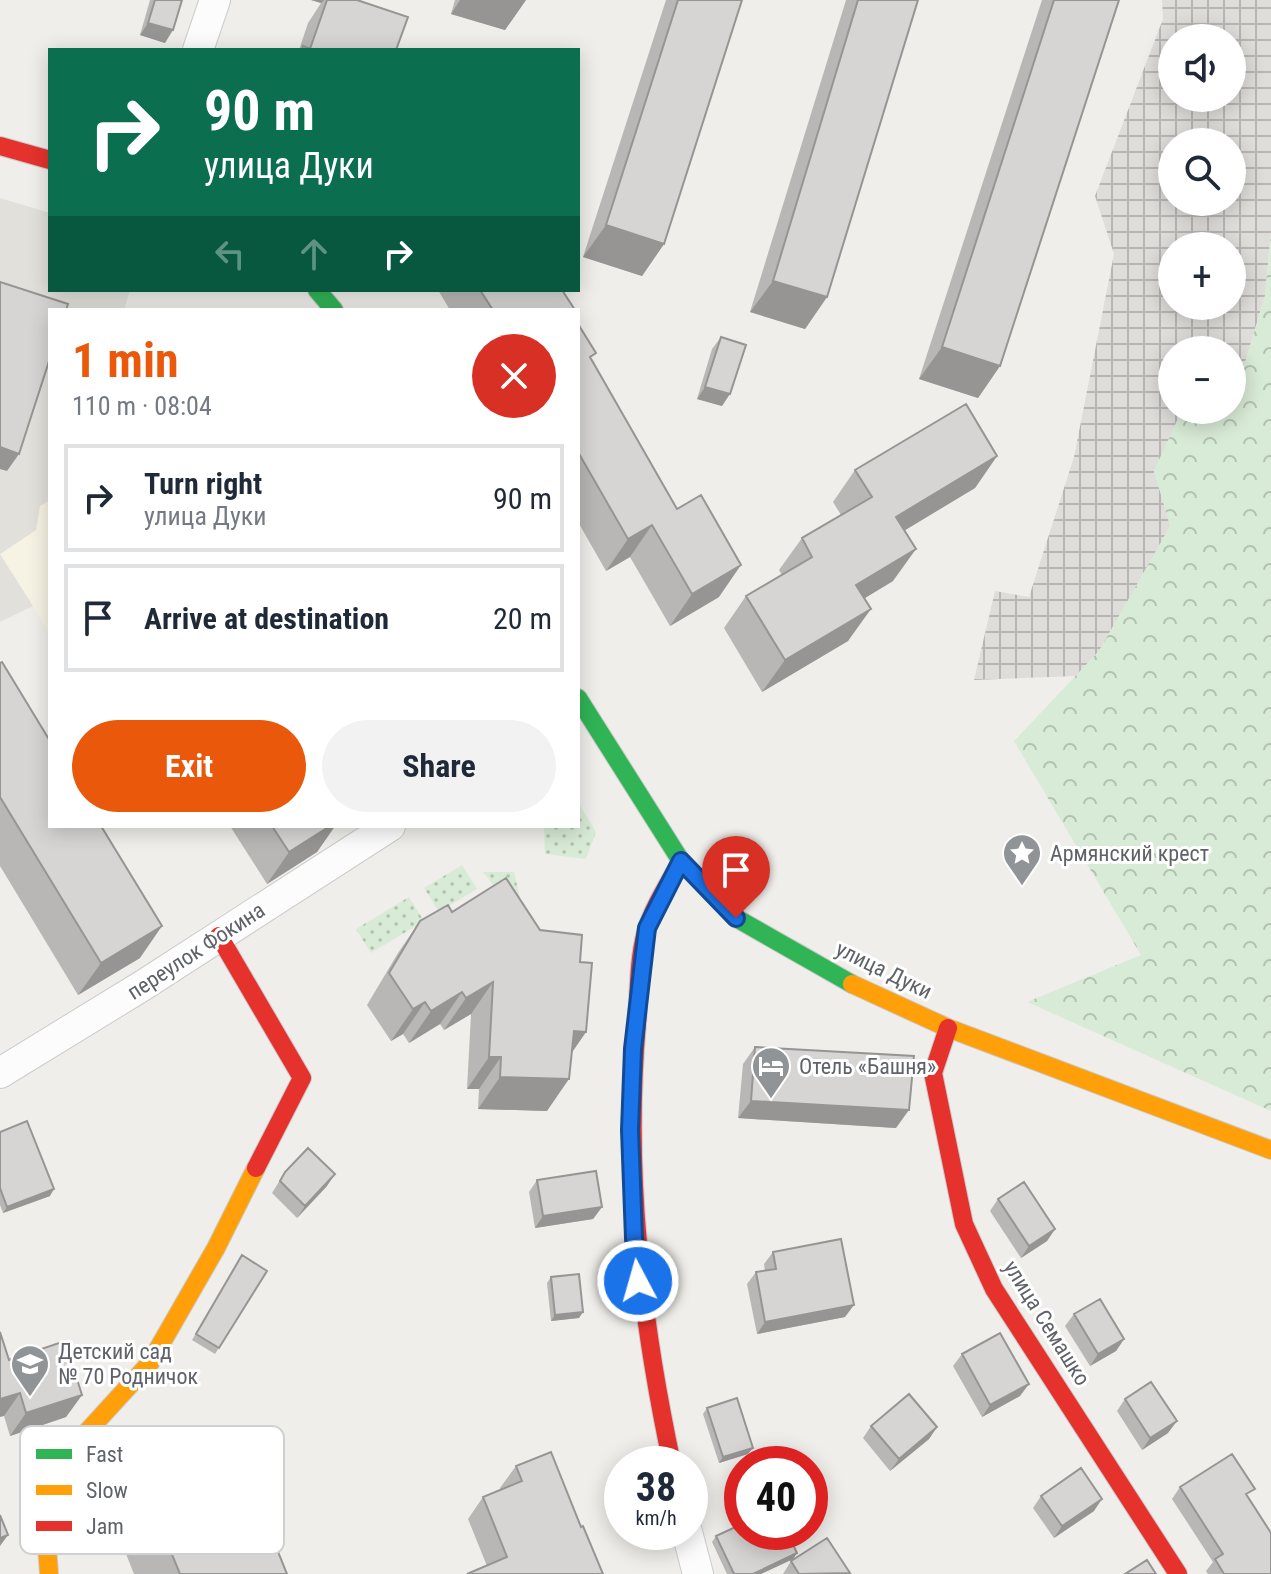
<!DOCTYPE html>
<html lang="en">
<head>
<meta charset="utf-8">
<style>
	:root { --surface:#fff; --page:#f2f2f3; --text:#1f2937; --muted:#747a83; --line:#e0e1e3; --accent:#ea580c }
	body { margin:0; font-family:"Roboto Condensed",sans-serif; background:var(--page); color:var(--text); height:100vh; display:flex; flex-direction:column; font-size:30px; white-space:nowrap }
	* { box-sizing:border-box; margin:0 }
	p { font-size:26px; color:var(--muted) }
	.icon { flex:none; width:44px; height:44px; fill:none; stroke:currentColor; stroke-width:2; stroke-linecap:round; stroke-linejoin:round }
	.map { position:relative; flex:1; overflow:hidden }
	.side { position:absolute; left:48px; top:308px; width:532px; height:520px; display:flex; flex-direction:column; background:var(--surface); border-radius:0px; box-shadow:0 4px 20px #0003 }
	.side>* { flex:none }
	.hud { position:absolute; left:48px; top:48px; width:532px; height:244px; border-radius:0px; box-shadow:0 4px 20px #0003; background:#0b6e4f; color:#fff; overflow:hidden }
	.tools { position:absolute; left:1158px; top:24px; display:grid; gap:16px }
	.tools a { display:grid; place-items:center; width:88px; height:88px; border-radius:50%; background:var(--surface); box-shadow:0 4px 20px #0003; font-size:40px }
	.speed { position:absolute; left:604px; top:1446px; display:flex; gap:16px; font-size:40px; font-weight:700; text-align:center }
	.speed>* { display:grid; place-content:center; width:104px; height:104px; border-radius:50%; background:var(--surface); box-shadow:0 4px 20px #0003; line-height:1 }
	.speed small { font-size:20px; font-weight:400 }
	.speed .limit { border:12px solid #d22; background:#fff; color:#111 }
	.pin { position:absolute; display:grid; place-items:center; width:68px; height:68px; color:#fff; margin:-82px -34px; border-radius:50% 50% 50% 0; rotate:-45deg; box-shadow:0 0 8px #0007 }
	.pin .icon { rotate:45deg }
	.me { position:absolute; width:88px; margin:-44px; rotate:354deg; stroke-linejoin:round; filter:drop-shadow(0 0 6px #0008) }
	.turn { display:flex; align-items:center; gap:28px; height:168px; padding:0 24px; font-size:36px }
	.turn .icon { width:104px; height:104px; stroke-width:2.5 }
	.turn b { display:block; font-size:56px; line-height:68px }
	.lanes { display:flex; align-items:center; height:76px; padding:0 24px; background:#0003; justify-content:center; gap:40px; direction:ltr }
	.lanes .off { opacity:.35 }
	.round { display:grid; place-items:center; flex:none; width:84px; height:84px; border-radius:42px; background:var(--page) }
	.head { display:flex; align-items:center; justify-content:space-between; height:136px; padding:0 24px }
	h1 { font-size:48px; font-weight:700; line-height:60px; color:var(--accent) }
	.cta { display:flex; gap:16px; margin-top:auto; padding:16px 24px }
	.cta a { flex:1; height:92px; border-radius:48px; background:var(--accent); color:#fff; font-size:32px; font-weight:700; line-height:92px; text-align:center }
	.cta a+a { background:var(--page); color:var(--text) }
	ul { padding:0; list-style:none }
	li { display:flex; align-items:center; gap:24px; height:108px; margin:0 16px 12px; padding:0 8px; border:4px solid var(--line); border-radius:0px }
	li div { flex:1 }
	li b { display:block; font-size:30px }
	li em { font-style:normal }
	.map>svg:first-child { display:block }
</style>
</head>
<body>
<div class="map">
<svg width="1271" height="1574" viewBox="0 0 1271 1574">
	<defs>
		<pattern id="industrial-grid" width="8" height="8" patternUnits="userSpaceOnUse" patternTransform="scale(2)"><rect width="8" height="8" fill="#dfddda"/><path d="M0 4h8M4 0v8" fill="none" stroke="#b8b7b5"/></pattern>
		<pattern id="grass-dots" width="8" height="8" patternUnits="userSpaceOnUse" patternTransform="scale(2)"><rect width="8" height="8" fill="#d8ebd6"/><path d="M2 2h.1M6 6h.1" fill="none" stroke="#b2c2b1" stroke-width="1.8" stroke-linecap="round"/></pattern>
		<pattern id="forest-crowns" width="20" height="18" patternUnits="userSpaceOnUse" patternTransform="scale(2)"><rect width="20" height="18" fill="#d8ebd6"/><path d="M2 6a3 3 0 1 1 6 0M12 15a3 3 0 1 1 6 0" fill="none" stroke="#b2c2b1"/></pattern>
	</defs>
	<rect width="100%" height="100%" fill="#efeeea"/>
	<path fill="#f7f3e4" d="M50 500V634L0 554 36 530 40 506Z"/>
	<path fill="url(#industrial-grid)" fill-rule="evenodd" d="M1162 0H1271V232L1265 296 1241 376 1232 381V350H1172V410H1183L1154 471 1171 526 1099 651 1076 676 974 680 995 591 1029 597 1074 457 1114 254 1095 196 1163 19ZM1172 38H1232V98H1172ZM1172 142H1232V202H1172ZM1172 246H1232V306H1172Z"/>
	<path fill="#e2e0da" d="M0 198 50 213V290H130L124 310H50V500L40 506 36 530 0 554 33 606 0 622Z"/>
	<path fill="url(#grass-dots)" d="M578 802 596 832 586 859 545 854 544 826H578Z
		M462 865 477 889 439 912 424 888Z
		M483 872H514L520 898 512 908Z
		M409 897 424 921 371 953 356 929Z"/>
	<path fill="url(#forest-crowns)" d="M1271 232V1111L1027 1002 1141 955 1014 741 1099 651 1170 526 1154 471 1181 412 1232 410V381L1241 376 1265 296Z"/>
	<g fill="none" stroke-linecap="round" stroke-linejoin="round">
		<g stroke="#cbcccc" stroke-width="32">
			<path id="street" d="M198 50 215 0
				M0 1073 142 986 390 826
				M687 1532 698 1574"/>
		</g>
		<g stroke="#cacacb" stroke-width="20">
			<path id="fast" d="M317 290 334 310
				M578 698 681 861 736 918 852 984"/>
		</g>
		<g stroke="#cacacb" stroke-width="20">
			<path id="slow" d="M852 984 948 1028 1271 1150
				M49 1574 47 1547 75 1445 150 1363 216 1248 256 1168"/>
		</g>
		<g stroke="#cacacb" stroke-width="20">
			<path id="jam" d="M0 146 50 160
				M219 936 302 1078 256 1168
				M948 1028 933 1073 964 1224 994 1289 1178 1574
				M672 1464C641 1318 624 1172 637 1023 639 993 638 961 646 932 653 907 669 884 681 861"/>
		</g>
		<use href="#street" stroke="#fdfcfc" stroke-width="30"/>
		<use href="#fast" stroke="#30b455" stroke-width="18"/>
		<use href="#slow" stroke="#ff9f0a" stroke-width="18"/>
		<use href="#jam" stroke="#e5322d" stroke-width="18"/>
	</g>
	<path fill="#b8b7b5" d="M150 0H182L165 43 140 35Z
		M311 0H357L396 50H299L308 23 321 3Z
		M455 0H526L505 30 451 14Z
		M666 0H742L664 244 642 276 583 257Z
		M846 0H918L827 297 805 329 750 312Z
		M1042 0H1119L1000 366 978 398 919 379Z
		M438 290H562L575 310H450Z
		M578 324 591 360 719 597 670 626 630 557 606 571 578 522Z
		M721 337 722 406 697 399 712 349Z
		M997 456 975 488 904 530 893 581 864 598 848 641 762 692 724 628 746 596 782 575 779 570 802 538 841 515 833 502 855 470Z
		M0 663 140 958 78 995 0 866Z
		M230 826H335L317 852 267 884Z
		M452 912 540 930 580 962 586 1032 572 1052 547 1111 478 1109 479 1089H467L471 1014 444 1030 440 1024 409 1043 403 1034 391 1041 367 1005 398 953 420 921Z
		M755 1047 896 1128 738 1118 743 1064Z
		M0 1132 50 1196 3 1213 0 1205Z
		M285 1172 327 1186 297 1218 272 1193Z
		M537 1180 602 1207 593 1219 535 1228 529 1192Z
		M998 1199 1055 1229 1047 1241 1021 1258 990 1211Z
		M773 1252 845 1317 757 1334 747 1284 756 1272 765 1271 764 1264Z
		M242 1255 267 1271 215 1354 192 1340Z
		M551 1277 579 1318 551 1321 547 1283Z
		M1074 1314 1124 1339 1116 1351 1090 1366 1065 1326Z
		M962 1354 1020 1396 982 1417 953 1366Z
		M9 1360 82 1395 66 1417 10 1436 4 1416Z
		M1125 1399 1168 1433 1142 1450 1117 1411Z
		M707 1408 748 1454 719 1463 703 1414Z
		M871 1426 937 1427 929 1439 890 1471 863 1438Z
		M516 1466 581 1527 487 1566 468 1519 483 1497 501 1490 500 1488Z
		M1180 1487 1249 1498 1271 1574H1208L1206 1571 1213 1562 1172 1499Z
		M1041 1496 1094 1511 1054 1538 1033 1508Z
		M155 1513 287 1574H134L126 1554Z
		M716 1536 797 1553 793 1559 761 1574H727L712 1542Z
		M791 1561 849 1574H783Z"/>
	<path fill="#969594" d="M311 0H324L321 3Z
		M460 0H526L505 30 451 14Z
		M148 23 173 30 165 43 140 35Z
		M606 225 664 244 642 276 583 257Z
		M773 281 827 297 805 329 750 312Z
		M942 347 1000 366 978 398 919 379Z
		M705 387 730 394 722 406 697 399Z
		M0 447 19 454 7 471 0 469Z
		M997 456 975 488 874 549 896 517Z
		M652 525 630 557 606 571 628 539Z
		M916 549 893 581 834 617 856 585Z
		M741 565 719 597 670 626 692 594Z
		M871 609 848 641 762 692 785 660Z
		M330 826H335L317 852 267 884 289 852Z
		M162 926 140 958 78 995 101 963Z
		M493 982 471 1014 444 1030 466 998Z
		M462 992 440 1024 409 1043 431 1011Z
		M425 1002 403 1034 391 1041 413 1009Z
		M574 1031 586 1032 564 1064Z
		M489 1057H501L479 1089H467Z
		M500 1077 569 1079 547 1111 478 1109Z
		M751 1101 909 1110 896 1128 738 1118Z
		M335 1174 327 1186 297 1218 305 1206Z
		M54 1189 50 1196 3 1213 7 1207Z
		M602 1207 593 1219 535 1228 543 1216Z
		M1055 1229 1047 1241 1021 1258 1029 1246Z
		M854 1305 845 1317 757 1334 765 1322Z
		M583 1312 579 1318 551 1321 555 1315Z
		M1124 1339 1116 1351 1090 1366 1098 1354Z
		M1029 1384 1020 1396 982 1417 990 1405Z
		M20 1393 4 1416 0 1417V1399Z
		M82 1395 66 1417 10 1436 26 1413Z
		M1177 1421 1168 1433 1142 1450 1150 1438Z
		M937 1427 929 1439 890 1471 899 1459Z
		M753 1448 748 1454 719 1463 723 1457Z
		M1102 1499 1094 1511 1054 1538 1062 1526Z
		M8 1535 0 1546V1538Z
		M797 1553 793 1559 761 1574H753Z"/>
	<path fill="#d6d5d3" stroke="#969594" stroke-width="2" d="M155 0H182L173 30 148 23Z
		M327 0H357L408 17 396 50H302L303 46 310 49Z
		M678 0H742L664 244 606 225Z
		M858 0H918L827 297 773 281Z
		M1054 0H1119L1000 366 942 347Z
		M0 282 68 304 66 310H50V358L19 454 0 447Z
		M480 290H562L575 310H493Z
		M578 324 596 353 590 357 677 509 701 495 741 565 692 594 652 525 628 539 578 452Z
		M721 337 746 345 730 394 705 387Z
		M966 404 997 456 896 517 916 549 856 585 871 609 785 660 746 596 812 557 802 538 872 497 855 470Z
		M2 662 50 741V826H101L162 926 101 963 0 797V663Z
		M272 826H330L289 852Z
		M506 878 540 930 582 935 580 962 592 963 586 1032 574 1031 569 1079 500 1077 501 1057H489L493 982 466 998 462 992 431 1011 425 1002 413 1009 389 973 420 921 448 905 452 912Z
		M755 1047 914 1056 909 1110 751 1101Z
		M27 1121 54 1189 7 1207 0 1188V1132Z
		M308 1148 335 1174 305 1206 280 1181 285 1172Z
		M596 1171 602 1207 543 1216 537 1180Z
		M1024 1182 1055 1229 1029 1246 998 1199Z
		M841 1239 854 1305 765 1322 756 1272 776 1269 773 1252Z
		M242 1255 267 1271 219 1348 196 1334Z
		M579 1274 583 1312 555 1315 551 1277Z
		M1100 1299 1124 1339 1098 1354 1074 1314Z
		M0 1332 9 1360 65 1341 82 1395 26 1413 20 1393 0 1399Z
		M1000 1333 1029 1384 990 1405 962 1354Z
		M1151 1382 1177 1421 1150 1438 1125 1399Z
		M909 1394 937 1427 899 1459 871 1426Z
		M737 1398 753 1448 723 1457 707 1408Z
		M551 1452 581 1527 583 1526 603 1574H467L507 1557 483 1497 522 1481 516 1466Z
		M1232 1454 1255 1489 1246 1494 1271 1533V1573L1270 1574H1224L1215 1559 1223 1554 1180 1487Z
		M1081 1468 1102 1499 1062 1526 1041 1496Z
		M247 1475 287 1574H180L155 1513Z
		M0 1515 8 1535 0 1538Z
		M742 1524V1532H787L797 1553 753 1574H734L716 1536Z
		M827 1538 850 1573 799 1574 791 1561Z
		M1147 1560 1156 1574H1125Z"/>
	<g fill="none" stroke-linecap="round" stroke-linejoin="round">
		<g stroke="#114b97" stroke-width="20">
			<path id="route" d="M638 1281 634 1238 630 1130 633 1049 647 928 681 861 736 918"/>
		</g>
		<use href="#route" stroke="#1a73e8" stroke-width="14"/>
	</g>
	<defs>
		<g id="sight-pin" transform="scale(2)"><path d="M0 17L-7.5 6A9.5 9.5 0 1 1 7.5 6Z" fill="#919496" stroke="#fff"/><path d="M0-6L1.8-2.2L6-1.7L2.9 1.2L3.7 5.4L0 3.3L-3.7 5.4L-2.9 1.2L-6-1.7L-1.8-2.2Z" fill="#fff"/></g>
		<g id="hotel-pin" transform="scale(2)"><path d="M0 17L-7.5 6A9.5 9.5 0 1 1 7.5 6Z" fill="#919496" stroke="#fff"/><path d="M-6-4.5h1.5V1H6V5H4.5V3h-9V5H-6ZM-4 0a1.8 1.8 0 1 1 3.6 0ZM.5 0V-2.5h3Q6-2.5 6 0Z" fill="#fff"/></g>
		<g id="school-pin" transform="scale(2)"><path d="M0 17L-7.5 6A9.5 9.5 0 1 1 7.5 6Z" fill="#919496" stroke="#fff"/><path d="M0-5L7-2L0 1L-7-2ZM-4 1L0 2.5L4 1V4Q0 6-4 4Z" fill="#fff"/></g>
	</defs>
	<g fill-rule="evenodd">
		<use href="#sight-pin" x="1022" y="853"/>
		<use href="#hotel-pin" x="771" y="1066"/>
		<use href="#school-pin" x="30" y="1364"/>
	</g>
	<g text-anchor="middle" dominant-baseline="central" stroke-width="6" stroke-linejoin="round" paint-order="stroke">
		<g font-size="22" fill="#5f6368" stroke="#fff" text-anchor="start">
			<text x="1050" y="853">Армянский крест</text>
			<text x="799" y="1066">Отель «Башня»</text>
			<text x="58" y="1351">Детский сад<tspan x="58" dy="25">№ 70 Родничок</tspan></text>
		</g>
		<g font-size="22" fill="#5f6368" stroke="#fff">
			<text transform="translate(196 951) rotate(-33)">переулок Фокина</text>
			<text transform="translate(884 970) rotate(26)">улица Дуки</text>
			<text transform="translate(1047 1323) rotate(58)">улица Семашко</text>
		</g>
	</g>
	<rect x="20" y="1426" width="264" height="128" rx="12" fill="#fff" stroke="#cfd0d2" stroke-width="2"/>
	<rect x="36" y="1449" width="36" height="10" fill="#30b455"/>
	<rect x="36" y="1485" width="36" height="10" fill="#ff9f0a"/>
	<rect x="36" y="1521" width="36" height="10" fill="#e5322d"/>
	<g font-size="22" fill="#5f6368">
		<text x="86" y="1462">Fast</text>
		<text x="86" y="1498">Slow</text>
		<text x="86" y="1534">Jam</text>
	</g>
</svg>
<div class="tools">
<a><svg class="icon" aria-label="sound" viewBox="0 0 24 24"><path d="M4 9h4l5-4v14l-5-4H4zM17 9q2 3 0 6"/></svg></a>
<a><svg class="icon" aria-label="search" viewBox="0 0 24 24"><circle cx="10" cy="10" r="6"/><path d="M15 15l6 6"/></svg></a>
<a>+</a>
<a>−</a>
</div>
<div class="speed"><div>38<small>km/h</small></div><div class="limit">40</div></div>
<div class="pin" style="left:736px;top:918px;background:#d93025"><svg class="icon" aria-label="arrive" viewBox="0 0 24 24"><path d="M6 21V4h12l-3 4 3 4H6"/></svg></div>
<svg class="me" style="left:638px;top:1281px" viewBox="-20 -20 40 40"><circle r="17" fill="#1a73e8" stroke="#fff" stroke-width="3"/><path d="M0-11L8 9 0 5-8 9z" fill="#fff"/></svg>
<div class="hud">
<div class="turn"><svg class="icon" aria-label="right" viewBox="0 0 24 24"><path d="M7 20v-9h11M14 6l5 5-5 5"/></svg><div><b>90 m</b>улица Дуки</div></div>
<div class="lanes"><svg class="icon off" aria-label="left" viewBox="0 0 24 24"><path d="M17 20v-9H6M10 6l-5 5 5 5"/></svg><svg class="icon off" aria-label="ahead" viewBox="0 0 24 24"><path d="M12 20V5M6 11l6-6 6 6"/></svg><svg class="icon" aria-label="right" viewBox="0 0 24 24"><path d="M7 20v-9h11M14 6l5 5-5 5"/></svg></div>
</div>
<section class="side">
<div class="head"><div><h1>1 min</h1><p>110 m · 08:04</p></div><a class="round" style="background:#d93025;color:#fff"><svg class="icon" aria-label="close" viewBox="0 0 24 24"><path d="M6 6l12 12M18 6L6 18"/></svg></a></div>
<ul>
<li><svg class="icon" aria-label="right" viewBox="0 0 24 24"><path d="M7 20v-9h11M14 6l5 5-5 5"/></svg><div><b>Turn right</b><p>улица Дуки</p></div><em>90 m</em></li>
<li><svg class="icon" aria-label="arrive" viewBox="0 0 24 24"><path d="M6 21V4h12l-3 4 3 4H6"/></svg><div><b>Arrive at destination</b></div><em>20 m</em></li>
</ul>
<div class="cta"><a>Exit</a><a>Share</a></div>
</section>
</div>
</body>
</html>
